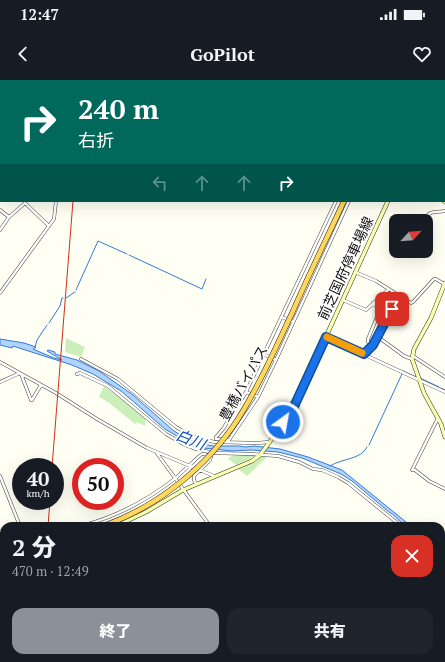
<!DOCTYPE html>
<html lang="ja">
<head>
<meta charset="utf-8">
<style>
	:root { --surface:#171b24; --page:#20242c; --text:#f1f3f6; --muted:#9ea1a6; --accent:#8c9099 }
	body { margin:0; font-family:"PT Serif","Noto Sans JP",serif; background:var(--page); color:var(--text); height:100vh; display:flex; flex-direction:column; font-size:15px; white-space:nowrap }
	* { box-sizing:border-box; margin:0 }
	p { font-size:13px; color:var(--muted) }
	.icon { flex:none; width:22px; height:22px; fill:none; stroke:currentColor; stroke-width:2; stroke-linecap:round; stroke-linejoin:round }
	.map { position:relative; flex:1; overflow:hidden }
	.details { position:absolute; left:0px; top:442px; width:445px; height:140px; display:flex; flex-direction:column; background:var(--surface); border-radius:12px 12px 0 0; box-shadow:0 4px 16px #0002 }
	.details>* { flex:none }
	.hud { position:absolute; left:0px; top:0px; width:445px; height:122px; box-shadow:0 4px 16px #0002; background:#00695c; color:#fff; overflow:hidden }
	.needle { width:26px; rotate:64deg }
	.controls { position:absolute; left:389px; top:134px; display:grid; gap:8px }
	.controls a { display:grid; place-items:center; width:44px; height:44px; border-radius:8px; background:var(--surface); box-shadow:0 4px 16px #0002; font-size:20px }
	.speed { position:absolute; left:12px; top:378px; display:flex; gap:8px; font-size:20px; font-weight:700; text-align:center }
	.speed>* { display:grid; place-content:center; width:52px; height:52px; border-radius:50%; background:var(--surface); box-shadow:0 4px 16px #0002; line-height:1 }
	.speed small { font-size:10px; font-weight:400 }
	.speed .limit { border:6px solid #d22; background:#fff; color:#111 }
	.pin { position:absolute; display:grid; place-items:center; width:34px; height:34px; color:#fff; margin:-17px; border-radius:8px; box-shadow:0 2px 6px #0006 }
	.me { position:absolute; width:44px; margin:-22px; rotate:32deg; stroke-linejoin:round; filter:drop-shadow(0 0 3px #0008) }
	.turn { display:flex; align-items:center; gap:14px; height:84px; padding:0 12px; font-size:18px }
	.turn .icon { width:52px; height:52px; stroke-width:2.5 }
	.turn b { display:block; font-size:28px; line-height:34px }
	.lanes { display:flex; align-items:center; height:38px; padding:0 12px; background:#0003; justify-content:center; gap:20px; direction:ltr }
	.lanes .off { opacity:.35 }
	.round { display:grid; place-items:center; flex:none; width:42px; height:42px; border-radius:12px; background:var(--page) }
	.headline { display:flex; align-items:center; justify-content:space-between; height:68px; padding:0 12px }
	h1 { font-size:24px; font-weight:800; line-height:30px }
	.action { display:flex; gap:8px; margin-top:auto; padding:8px 12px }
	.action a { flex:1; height:46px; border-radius:12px; background:var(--accent); color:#fff; font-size:16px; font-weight:800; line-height:46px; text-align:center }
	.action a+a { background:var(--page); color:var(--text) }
	.status { display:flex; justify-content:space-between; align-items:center; height:28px; padding:0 20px; background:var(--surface); direction:ltr }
	.status svg { height:11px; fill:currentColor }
	header { display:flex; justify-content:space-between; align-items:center; height:52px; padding:0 12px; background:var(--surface); font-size:18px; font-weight:800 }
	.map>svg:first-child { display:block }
</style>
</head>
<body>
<div class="status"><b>12:47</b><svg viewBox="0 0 49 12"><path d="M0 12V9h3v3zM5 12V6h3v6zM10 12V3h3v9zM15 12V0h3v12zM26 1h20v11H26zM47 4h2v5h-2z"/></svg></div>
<header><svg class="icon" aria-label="back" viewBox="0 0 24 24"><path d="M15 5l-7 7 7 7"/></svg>GoPilot<svg class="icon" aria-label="heart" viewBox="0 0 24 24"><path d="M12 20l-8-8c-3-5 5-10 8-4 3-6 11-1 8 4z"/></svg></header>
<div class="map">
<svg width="445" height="582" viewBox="0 0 445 582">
	<rect width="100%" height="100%" fill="#fffff4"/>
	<path fill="#cbefb8" d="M66 258 85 267 81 277 65 272Z
		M104 306 146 338 145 346 137 342 135 344 108 322 99 317Z
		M252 374 256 375 250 379 236 385 228 379 231 376Z
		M261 376 267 377 247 396 238 389 256 381Z"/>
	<path fill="#b2d4fc" stroke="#327bdb" d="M0 259 24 263 36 267 33 269 54 278 62 280 47 271 48 270 55 272V274L77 280 99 291 133 315 174 351 188 359 203 364 213 366H240L245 367 254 366 280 369 308 377 342 390 406 442 413 446C399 446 400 438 389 432L352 401 341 394 302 378 278 372 251 370 232 371 204 368 188 363 165 349 121 311 93 294 72 285 13 266 12 268 0 265Z"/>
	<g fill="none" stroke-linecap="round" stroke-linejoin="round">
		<path stroke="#327bdb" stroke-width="1" d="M129 175 202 209 206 199
			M76 210 98 161 127 174
			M66 218 75 212
			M49 243 60 226 62 218H63
			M35 267 37 260 47 245
			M403 291 416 297
			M420 298 439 307
			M441 308 445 310
			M369 365 402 294
			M330 386C342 378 361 380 367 367
			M44 582 45 578"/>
		<path stroke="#b2d4fc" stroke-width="5" d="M54 0V1
			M346 1 347 0
			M0 539H4
			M441 552H445"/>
		<g stroke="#434343" stroke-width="3.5">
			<path id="minor" d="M18 0V1
				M59 0V1
				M224 0 226 1
				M391 1 392 0
				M406 1V0
				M0 40 1 41
				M444 50H445
				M0 86 1 84
				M444 86 445 85
				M0 102 1 103
				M0 109 1 108
				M336 121 246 312 223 349 216 357V359L229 360 258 317 276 280 349 121
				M0 130 9 137
				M424 141C430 129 434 133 445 131
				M0 150 9 137 25 123 49 146
				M355 192 376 201 411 223 413 222 434 199H436L444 204
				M0 213 54 139 56 121
				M343 220 366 230 389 209
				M282 237 293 242
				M326 257 445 312
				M378 257 404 276 412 279
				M372 266 368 262V259L380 230 373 223
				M364 274 373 265 400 215
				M265 275 276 280
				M413 276 445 297
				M81 279 118 299 176 347 188 354 199 359 215 362 257 363 269 362
				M0 282 56 313 97 339 147 368 214 396
				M21 294 31 320
				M77 294 80 293 108 306 166 354 183 364 196 369 214 373 252 374 278 376 299 382 313 389 322 390 338 397 348 403 401 446
				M0 302 20 293
				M246 312 258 317
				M32 320 41 305
				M438 338 412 390H415L429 401 445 409
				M156 372 210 446
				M0 396 20 446
				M81 446C116 437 148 420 177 397 180 394 200 375 202 374 205 373 208 376 211 377L210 380 194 396V400L196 404
				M0 451 4 453
				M441 462 445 463
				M0 481 4 479
				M0 520 3 527
				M294 578 296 582
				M309 578 312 582
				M412 578 425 582
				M288 582 294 578
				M405 582 407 578"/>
		</g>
		<g stroke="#323232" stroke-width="4.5">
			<path id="secondary" d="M443 1 444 0
				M444 121 445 122
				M445 203 431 238 414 269 412 279 424 313 441 344 445 357
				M116 446 146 432 183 410 252 381 260 375 291 333 388 121
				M0 474H4"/>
		</g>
		<g stroke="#212121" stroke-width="5.5">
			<path id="trunk" d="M399 1V0
				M0 459 4 460
				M0 467H4
				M0 471H4"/>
		</g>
		<use href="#minor" stroke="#fff" stroke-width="2.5"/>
		<use href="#secondary" stroke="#faffaf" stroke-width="3.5"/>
		<use href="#trunk" stroke="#ffd85b" stroke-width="4.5"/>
		<path stroke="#d02f19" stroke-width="1" d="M82 1V0
			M52 387 73 121
			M48 446 50 421
			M37 582 38 578"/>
		<g stroke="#212121" stroke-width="5.5" stroke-linecap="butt">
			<path id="trunk-bridge" d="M103 446C157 427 207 387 238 339 260 304 276 267 293 231 309 194 327 158 344 121"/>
		</g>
		<use href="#trunk-bridge" stroke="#ffd85b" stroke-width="4.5"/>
	</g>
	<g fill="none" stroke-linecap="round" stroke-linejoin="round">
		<g stroke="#114b97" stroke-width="10">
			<path id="route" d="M283 342 291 333 326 257 364 274 373 265 392 229"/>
		</g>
		<use href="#route" stroke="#1a73e8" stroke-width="7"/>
		<path stroke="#f59e0b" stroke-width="7" d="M327 257 362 273"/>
	</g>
	<g text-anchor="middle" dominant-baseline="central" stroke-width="4" stroke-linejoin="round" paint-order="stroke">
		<g font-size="14" fill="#101010" stroke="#fff">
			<text transform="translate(345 188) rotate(-65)">前芝国府停車場線</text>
			<text transform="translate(243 303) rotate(-61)">豊橋バイパス</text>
		</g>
		<g font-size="15" font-style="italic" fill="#0b4cb1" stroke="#fff">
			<text transform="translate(191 359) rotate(22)">白川</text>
		</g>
	</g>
</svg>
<div class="controls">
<a><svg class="needle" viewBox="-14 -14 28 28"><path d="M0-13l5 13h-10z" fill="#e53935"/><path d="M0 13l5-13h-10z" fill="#9ea1a6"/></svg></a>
</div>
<div class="speed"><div>40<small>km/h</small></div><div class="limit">50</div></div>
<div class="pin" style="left:392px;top:229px;background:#d93025"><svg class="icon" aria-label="arrive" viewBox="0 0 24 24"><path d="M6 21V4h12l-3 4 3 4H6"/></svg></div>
<svg class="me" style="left:283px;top:342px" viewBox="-20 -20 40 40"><circle r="17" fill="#1a73e8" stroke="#fff" stroke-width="3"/><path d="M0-11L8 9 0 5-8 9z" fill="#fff"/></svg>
<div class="hud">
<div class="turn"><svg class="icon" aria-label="right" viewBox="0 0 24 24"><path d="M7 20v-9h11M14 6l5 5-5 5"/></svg><div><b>240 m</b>右折</div></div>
<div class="lanes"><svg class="icon off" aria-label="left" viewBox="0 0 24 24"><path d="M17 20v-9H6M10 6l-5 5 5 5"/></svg><svg class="icon off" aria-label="ahead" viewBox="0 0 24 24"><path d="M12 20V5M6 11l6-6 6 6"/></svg><svg class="icon off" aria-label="ahead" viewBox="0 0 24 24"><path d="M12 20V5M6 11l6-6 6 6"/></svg><svg class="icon" aria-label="right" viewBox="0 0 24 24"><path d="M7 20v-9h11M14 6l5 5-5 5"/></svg></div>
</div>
<section class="details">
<div class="headline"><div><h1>2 分</h1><p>470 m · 12:49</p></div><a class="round" style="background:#d93025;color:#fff"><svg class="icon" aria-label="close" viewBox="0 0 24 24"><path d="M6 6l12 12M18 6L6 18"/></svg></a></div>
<div class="action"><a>終了</a><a>共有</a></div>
</section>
</div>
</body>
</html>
